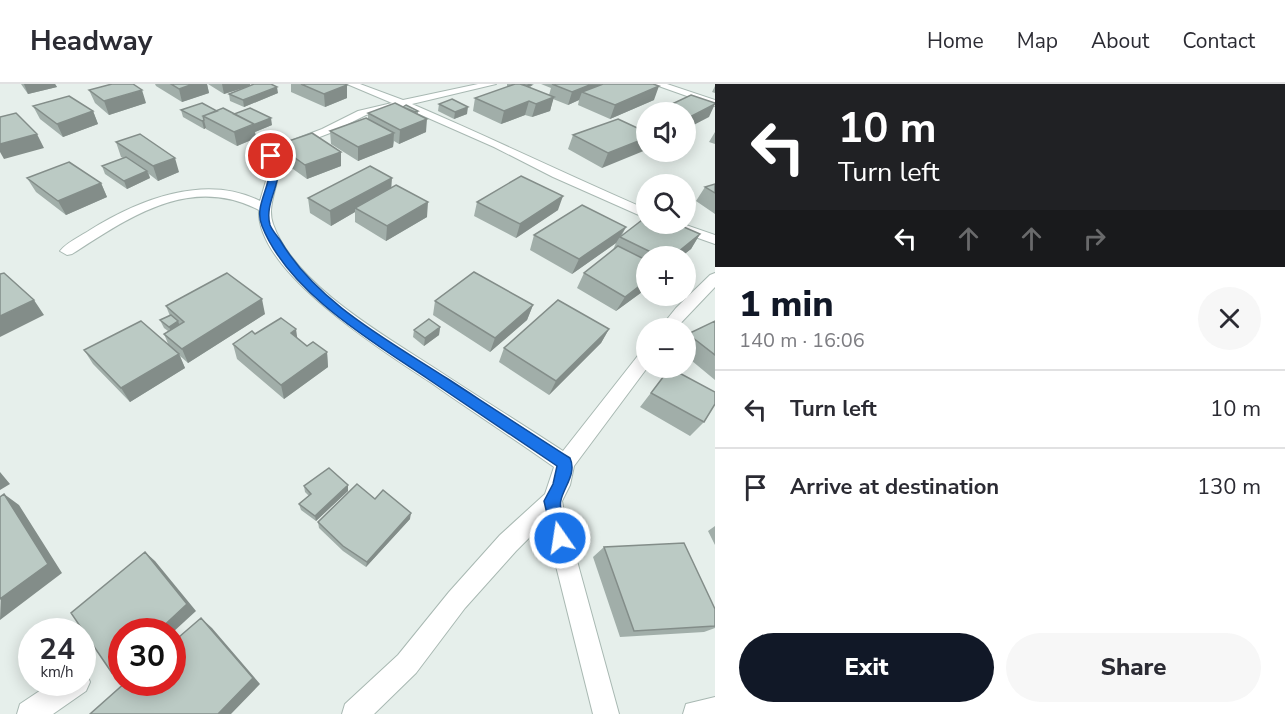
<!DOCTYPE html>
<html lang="en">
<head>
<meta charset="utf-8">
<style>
	:root { --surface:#fff; --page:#f7f7f7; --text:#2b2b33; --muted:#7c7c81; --line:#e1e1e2; --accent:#111827 }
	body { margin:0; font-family:"Nunito Sans",sans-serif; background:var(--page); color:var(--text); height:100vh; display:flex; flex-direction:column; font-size:22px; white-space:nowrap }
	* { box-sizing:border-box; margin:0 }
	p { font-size:20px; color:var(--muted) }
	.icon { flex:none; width:33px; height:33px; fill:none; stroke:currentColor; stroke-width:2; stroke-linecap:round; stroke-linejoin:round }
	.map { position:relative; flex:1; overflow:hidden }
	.side { display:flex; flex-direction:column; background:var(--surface); width:570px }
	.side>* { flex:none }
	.top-card { background:#202124; color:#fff; overflow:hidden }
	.buttons { position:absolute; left:636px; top:18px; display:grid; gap:12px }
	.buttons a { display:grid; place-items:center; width:60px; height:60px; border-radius:50%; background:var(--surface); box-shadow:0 3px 15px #0003; font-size:30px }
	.speed { position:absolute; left:18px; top:534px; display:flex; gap:12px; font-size:30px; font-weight:700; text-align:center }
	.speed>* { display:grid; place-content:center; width:78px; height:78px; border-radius:50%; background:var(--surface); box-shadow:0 3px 15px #0003; line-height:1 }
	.speed small { font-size:15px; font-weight:400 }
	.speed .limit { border:9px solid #d22; background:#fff; color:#111 }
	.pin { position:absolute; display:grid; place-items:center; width:51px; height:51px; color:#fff; margin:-26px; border:3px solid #fff; border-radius:50%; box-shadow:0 2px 6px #0007 }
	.me { position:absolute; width:66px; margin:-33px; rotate:347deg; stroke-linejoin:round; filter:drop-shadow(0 0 4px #0008) }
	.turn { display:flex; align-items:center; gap:21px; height:126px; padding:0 24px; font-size:27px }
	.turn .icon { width:78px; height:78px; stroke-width:2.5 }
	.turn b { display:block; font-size:42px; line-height:51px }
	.lanes { display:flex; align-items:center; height:57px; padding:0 24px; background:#0003; justify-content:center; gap:30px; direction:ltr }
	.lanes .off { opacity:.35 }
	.round { display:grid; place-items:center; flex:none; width:63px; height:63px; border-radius:32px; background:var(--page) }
	.headline { display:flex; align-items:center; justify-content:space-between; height:102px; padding:0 24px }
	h1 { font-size:36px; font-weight:800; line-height:45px; color:var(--accent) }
	.cta { display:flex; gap:12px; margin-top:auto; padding:12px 24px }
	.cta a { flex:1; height:69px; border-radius:36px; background:var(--accent); color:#fff; font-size:24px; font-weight:800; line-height:69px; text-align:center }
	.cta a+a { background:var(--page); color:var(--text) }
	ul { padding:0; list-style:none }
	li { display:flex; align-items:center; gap:18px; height:78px; padding:0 24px; border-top:2px solid var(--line) }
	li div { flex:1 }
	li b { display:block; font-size:22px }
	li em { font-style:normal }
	header { display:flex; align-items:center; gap:36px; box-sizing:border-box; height:84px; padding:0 30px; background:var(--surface); border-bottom:2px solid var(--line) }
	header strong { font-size:28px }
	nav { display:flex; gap:33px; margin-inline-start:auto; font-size:21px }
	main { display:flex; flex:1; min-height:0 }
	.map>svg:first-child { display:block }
</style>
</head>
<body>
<header>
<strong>Headway</strong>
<nav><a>Home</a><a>Map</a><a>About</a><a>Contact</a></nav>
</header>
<main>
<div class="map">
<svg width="715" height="630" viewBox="0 0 715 630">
	<rect width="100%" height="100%" fill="#e6efeb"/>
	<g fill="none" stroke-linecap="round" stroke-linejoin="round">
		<g stroke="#a8b8b2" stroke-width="2">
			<path id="minor" d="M347 0H360L403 16 478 0H496L412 20C491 54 568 91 646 125V133L641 132 553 93 494 63 401 22 366 31 330 49 291 64 277 73C284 96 265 118 273 140 295 202 387 253 439 287 480 314 522 340 563 367L640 269 646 267 647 284 574 382 570 401 562 417 565 433 619 630H593L545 438 516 467 465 524 416 589 374 630H342L345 620 398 571 449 508 500 451 545 410 554 383C513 354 471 327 430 298 383 267 256 188 259 126 189 90 129 134 72 170L67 171 60 167C67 158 81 152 90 146 138 116 205 89 260 117L268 90 267 70 283 60 322 45 358 27 392 19Z
				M653 0H667L715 16V22Z
				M665 140H683L715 151V160L667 143Z
				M715 189V203L676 244H660L676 224 710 191Z
				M82 587 86 589 90 598 86 607 53 630H17L20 620 53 598H82Z
				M715 613V630H683L686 620Z"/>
		</g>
		<use href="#minor" fill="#fff" fill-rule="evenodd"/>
	</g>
	<path fill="#a1aea9" d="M21 0H55L57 3 28 10Z
		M155 0H207L209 9 182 18 156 2Z
		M208 0H250V1L278 9 244 23 230 17 229 10 249 2 224 10Z
		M291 0H345L347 1V14L325 23 291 8Z
		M507 0H534L531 2 530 4 549 11 551 4 541 0H653L654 16 610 35 578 21 579 16 568 21 553 15 550 27 532 33 525 31 501 40 473 27 475 14 507 3Z
		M715 2V9L712 8Z
		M89 6 146 19 109 31 95 19Z
		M439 20 467 30 454 35 438 27Z
		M33 22 93 27 98 40 63 53 40 35Z
		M403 23 418 27V30L426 48 399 60 394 57 393 63 358 77 331 60 330 47 368 35V29Z
		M181 26 217 27 234 30 272 41 255 48 256 54 237 62 206 45V44L204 45 183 33Z
		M646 48 602 84 568 65 573 51Z
		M715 48V60L709 58Z
		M116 58 179 88 158 97 149 90 150 94 127 105 105 90 102 82 123 74 121 73Z
		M277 61 341 68V82L307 95 279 75Z
		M27 94 101 99 107 113 66 131 36 108Z
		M715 100V130L696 117 705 103Z
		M391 104 427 133 386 157 355 138V128L331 142 310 129 308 114Z
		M477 118 558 126 516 154 474 132Z
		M626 143 622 151 700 150 691 165 682 172H646V210L642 208 616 227 577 204 584 189 613 166 616 159 572 190 530 166 534 151Z
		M435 217 533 221 527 236 490 268 433 231Z
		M166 222 265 230 188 279 180 272 185 284 130 318 93 280 84 266 169 262 164 250 168 247 164 244 160 236 170 232Z
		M715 237V296L686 272V253L688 250Z
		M440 243 439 251 424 262 413 253 414 246Z
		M609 245 601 259 549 311 499 278 504 264Z
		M255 250 297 254 307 262 327 268 328 283 284 315 237 275 233 260Z
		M670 284 704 338 690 352 640 323Z
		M304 402 348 407 316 437 301 426 299 420 309 412 305 408Z
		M375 415 410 435 366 483 343 467 319 444 318 438Z
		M715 442V461L708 447Z
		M604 463 715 525V544L704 548 620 553 593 473Z"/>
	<path fill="#838d89" d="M24 0H55L57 3 28 10Z
		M193 0H207L209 9 182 18 179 5Z
		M222 0H250V2L224 10Z
		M592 0H618L582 8 579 16 568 21 572 8Z
		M347 1V14L325 23 324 10Z
		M659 2 654 16 610 35 615 21Z
		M277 3 278 9 244 23 243 16Z
		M142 6 146 19 109 31 104 17Z
		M554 13 550 27 532 33 536 20Z
		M529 17 525 31 501 40 504 27Z
		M715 20 709 33 686 45V35Z
		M468 23 467 30 454 35 455 28Z
		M93 27 98 40 63 53 57 40Z
		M271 34 272 41 255 48 256 54 237 62 234 48Z
		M427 35 426 48 399 60 400 46Z
		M204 36 206 44 204 45 202 37Z
		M394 49 393 63 358 77V63Z
		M37 50 44 64 4 75 0 68V60Z
		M646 54V66L602 84 608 69Z
		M341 68V82L307 95 305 81Z
		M175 74 179 88 158 97 153 82Z
		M147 87 150 94 127 105 124 97Z
		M392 94 391 108 355 124V128L331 142 330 127Z
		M101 99 107 113 66 131 58 117Z
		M563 112 558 126 516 154 520 140Z
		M428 118 427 133 386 157 387 142Z
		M626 143 616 159 572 190 579 175Z
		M700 150 691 165 682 172H673Z
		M646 197V201L642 208 616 227 625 213Z
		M262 215 265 230 188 279 182 265Z
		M34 216 44 231 0 253V232Z
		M533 221 527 236 490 268 495 254Z
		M178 237 181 245 172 250 169 243Z
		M440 243 439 251 424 262 425 254Z
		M296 245 298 259 291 249Z
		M609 245 601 259 549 311 556 297Z
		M327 268 328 283 284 315 281 301Z
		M179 270 185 284 130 318 121 304Z
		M0 388 10 400 0 406Z
		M348 401V407L316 437 315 432Z
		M4 410 19 421 62 489 0 536Z
		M411 429 410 435 366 483 367 478Z
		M145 468 155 477 196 527 172 549V548H157Z
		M201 534 212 544 260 600 231 630H218Z
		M122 580V593L112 589Z"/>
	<path fill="#bbcac4" stroke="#838d89" stroke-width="1.5" d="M112 0H133L142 6 104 17 89 6Z
		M171 0H193L179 5Z
		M254 0H271L277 3 243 16 229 10Z
		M301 0H345L347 1 324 10Z
		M515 0H521L554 13 536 20 529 17 504 27 475 14Z
		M520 0H530L531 1 526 2Z
		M552 0H592L572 8Z
		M603 0H653L659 2 615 21 582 8Z
		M691 11 715 19V20L686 35V28H655Z
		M69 12 93 27 57 40 33 22Z
		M452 15 468 23 455 28 439 20Z
		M202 19 217 27 203 32 204 36 202 37 181 26Z
		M395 19 427 35 400 46 368 29Z
		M406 21 418 27 415 28 403 23Z
		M223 24 254 40 234 48 203 32Z
		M250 24 271 34 253 41 254 40 234 30Z
		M16 29 37 50 0 60V33Z
		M366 34 394 49 358 63 330 47Z
		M618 35 646 48V54L608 69 573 51Z
		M312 49 341 68 305 81 277 61Z
		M140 50 175 74 153 82 116 58Z
		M126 73 147 87 124 97 102 82Z
		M69 78 101 99 58 117 27 94Z
		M370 82 392 94 330 127 308 114Z
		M521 92 563 112 520 140 477 118Z
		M715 100V109L705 103Z
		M396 101 428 118 387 142 355 124Z
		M582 121 626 143 579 175 534 151Z
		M646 133V140H677L700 150 673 172H659L620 153Z
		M618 162 646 176V197L625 213 584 189Z
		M474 188 533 221 495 254 435 217Z
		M4 189 34 216 0 232V190Z
		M227 189 262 215 182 265 164 250 184 238 166 222Z
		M558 216 609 245 556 297 504 264Z
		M171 231 178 237 169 243 160 236Z
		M281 234 296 245 291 249 307 262 313 258 327 268 281 301 233 260 252 247 255 250Z
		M429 235 440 243 425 254 414 246Z
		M141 237 179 270 121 304 84 266Z
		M715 237V271L688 250Z
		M670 284 715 308V320L704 338 651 309Z
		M329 384 348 401 315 432 299 420 311 410 304 402Z
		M357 400 375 415 383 406 411 429 367 478 343 462 318 438Z
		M4 410 48 480 0 515V413Z
		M684 459 715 525V542L634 547 604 463Z
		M145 468 187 520 157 548H122V580L112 589 71 529Z
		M201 534 253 594 218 630H90L126 598H172V559Z"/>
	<path fill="#1a73e8" stroke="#114b97" stroke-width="1.5" d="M271 69 274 70C288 95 263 116 270 141 272 146 277 152 280 156 317 219 388 256 448 295 488 321 529 348 570 374 577 389 564 403 561 416 558 426 566 444 568 454L566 460 560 463 554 460 544 417 553 400 557 382C514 353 471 324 428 295 371 257 288 208 262 142 252 119 278 96 267 72Z"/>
</svg>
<div class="buttons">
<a><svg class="icon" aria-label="sound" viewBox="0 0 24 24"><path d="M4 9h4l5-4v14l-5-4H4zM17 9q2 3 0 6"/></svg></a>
<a><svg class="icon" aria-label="search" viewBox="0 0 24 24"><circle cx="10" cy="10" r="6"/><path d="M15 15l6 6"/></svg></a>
<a>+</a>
<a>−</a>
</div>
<div class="speed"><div>24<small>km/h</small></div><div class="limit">30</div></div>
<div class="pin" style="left:271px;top:72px;background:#d93025"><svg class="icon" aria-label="arrive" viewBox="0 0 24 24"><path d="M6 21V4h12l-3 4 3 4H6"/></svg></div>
<svg class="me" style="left:560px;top:454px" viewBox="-20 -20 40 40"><circle r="17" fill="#1a73e8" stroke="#fff" stroke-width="3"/><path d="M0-11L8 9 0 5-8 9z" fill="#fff"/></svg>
</div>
<section class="side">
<div class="top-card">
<div class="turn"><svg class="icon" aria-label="left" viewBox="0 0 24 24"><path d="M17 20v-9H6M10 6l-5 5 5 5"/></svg><div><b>10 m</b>Turn left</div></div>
<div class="lanes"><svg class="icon" aria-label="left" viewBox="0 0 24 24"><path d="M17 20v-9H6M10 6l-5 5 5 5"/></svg><svg class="icon off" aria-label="ahead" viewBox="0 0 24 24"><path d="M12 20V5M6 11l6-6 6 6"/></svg><svg class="icon off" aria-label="ahead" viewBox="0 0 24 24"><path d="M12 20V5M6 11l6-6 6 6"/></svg><svg class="icon off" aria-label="right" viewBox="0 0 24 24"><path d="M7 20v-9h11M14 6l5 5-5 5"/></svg></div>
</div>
<div class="headline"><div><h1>1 min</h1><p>140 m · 16:06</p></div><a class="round"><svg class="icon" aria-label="close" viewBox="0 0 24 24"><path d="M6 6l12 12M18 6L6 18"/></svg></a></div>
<ul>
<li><svg class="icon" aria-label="left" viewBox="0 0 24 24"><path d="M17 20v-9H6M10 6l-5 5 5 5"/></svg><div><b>Turn left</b></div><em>10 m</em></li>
<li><svg class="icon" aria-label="arrive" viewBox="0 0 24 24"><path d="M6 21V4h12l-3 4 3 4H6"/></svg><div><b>Arrive at destination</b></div><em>130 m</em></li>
</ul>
<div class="cta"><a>Exit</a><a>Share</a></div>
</section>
</main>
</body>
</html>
